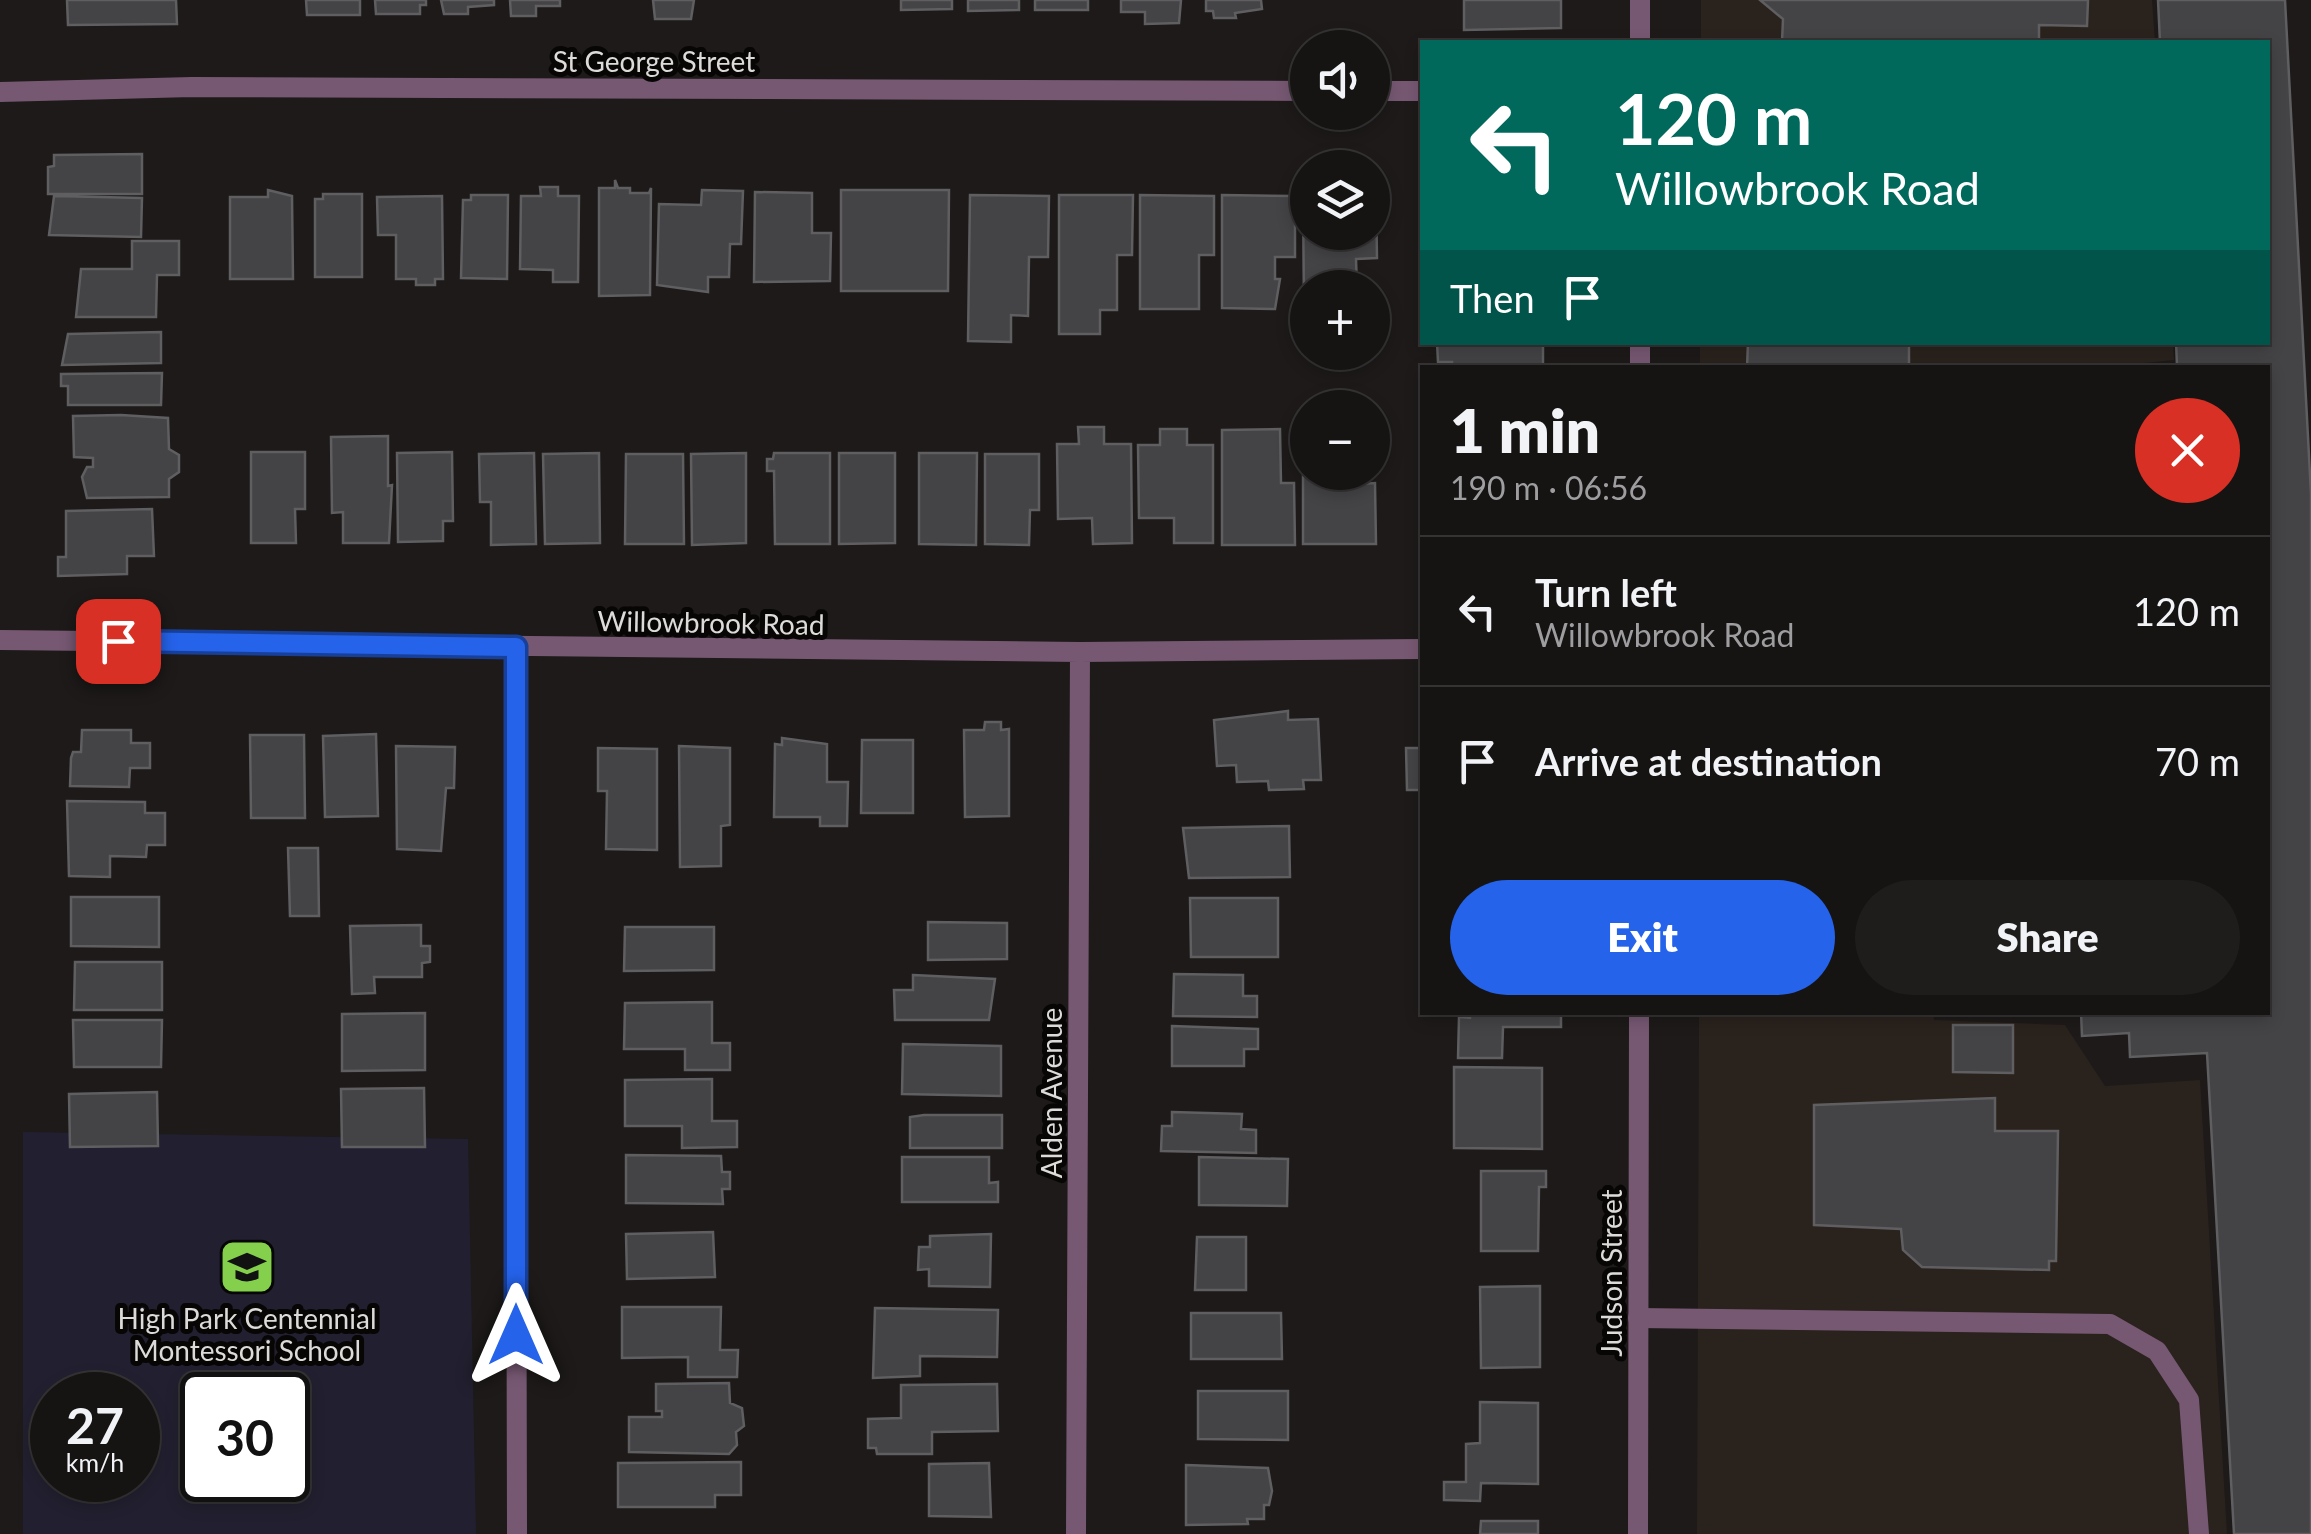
<!DOCTYPE html>
<html lang="en">
<head>
<meta charset="utf-8">
<style>
	:root { --surface:#161413; --page:#1f1d1c; --text:#f1f3f6; --muted:#9e9ea0; --line:#353333; --accent:#2563eb }
	body { margin:0; font-family:Lato,sans-serif; background:var(--page); color:var(--text); height:100vh; display:flex; flex-direction:column; font-size:38px; white-space:nowrap }
	* { box-sizing:border-box; margin:0 }
	p { font-size:32px; color:var(--muted) }
	.icon { flex:none; width:55px; height:55px; fill:none; stroke:currentColor; stroke-width:2; stroke-linecap:round; stroke-linejoin:round }
	.map { position:relative; flex:1; overflow:hidden }
	.drawer { position:absolute; left:1420px; top:365px; width:850px; height:650px; display:flex; flex-direction:column; background:var(--surface); border-radius:0px; box-shadow:0 5px 15px #0003,0 0 0 2px var(--line) }
	.drawer>* { flex:none }
	.guide { position:absolute; left:1420px; top:40px; width:850px; height:305px; border-radius:0px; box-shadow:0 5px 15px #0003,0 0 0 2px var(--line); background:#00695c; color:#fff; overflow:hidden }
	.buttons { position:absolute; left:1290px; top:30px; display:grid; gap:20px }
	.buttons a { display:grid; place-items:center; width:100px; height:100px; border-radius:50%; background:var(--surface); box-shadow:0 5px 15px #0003,0 0 0 2px var(--line); font-size:50px }
	.speed { position:absolute; left:30px; top:1372px; display:flex; gap:20px; font-size:50px; font-weight:700; text-align:center }
	.speed>* { display:grid; place-content:center; width:130px; height:130px; border-radius:50%; background:var(--surface); box-shadow:0 5px 15px #0003,0 0 0 2px var(--line); line-height:1 }
	.speed small { font-size:25px; font-weight:400 }
	.speed .limit { border:5px solid #111; border-radius:15px; background:#fff; color:#111 }
	.pin { position:absolute; display:grid; place-items:center; width:85px; height:85px; color:#fff; margin:-42px; border-radius:20px; box-shadow:0 5px 15px #0006 }
	.me { position:absolute; width:110px; margin:-55px; rotate:0deg; stroke-linejoin:round; filter:drop-shadow(0 0 8px #0008) }
	.turn { display:flex; align-items:center; gap:35px; height:210px; padding:0 30px; font-size:45px }
	.turn .icon { width:130px; height:130px; stroke-width:2.5 }
	.turn b { display:block; font-size:70px; line-height:85px }
	.then { display:flex; align-items:center; height:95px; padding:0 30px; background:#0003; gap:20px; font-size:38px }
	.round { display:grid; place-items:center; flex:none; width:105px; height:105px; border-radius:52px; background:var(--page) }
	.overview { display:flex; align-items:center; justify-content:space-between; height:170px; padding:0 30px }
	h1 { font-size:60px; font-weight:800; line-height:75px }
	.cta { display:flex; gap:20px; margin-top:auto; padding:20px 30px }
	.cta a { flex:1; height:115px; border-radius:60px; background:var(--accent); color:#fff; font-size:40px; font-weight:800; line-height:115px; text-align:center }
	.cta a+a { background:var(--page); color:var(--text) }
	ul { padding:0; list-style:none }
	li { display:flex; align-items:center; gap:30px; height:150px; padding:0 30px; border-top:2px solid var(--line) }
	li div { flex:1 }
	li b { display:block; font-size:38px }
	li em { font-style:normal }
	.map>svg:first-child { display:block }
</style>
</head>
<body>
<div class="map">
<svg width="2311" height="1534" viewBox="0 0 2311 1534">
	<rect width="100%" height="100%" fill="#1d1a19"/>
	<path fill="#2a221d" d="M1701 0H2152L2155 42H1701Z
		M1700 342H2173L2174 360 2095 368H1700Z
		M1933 1012 1934 1020 2065 1025 2105 1086 2200 1080 2227 1534H1697L1699 1013Z"/>
	<path fill="#222030" fill-rule="evenodd" d="M23 1132 468 1139 476 1534H23ZM52 1395H138V1480H52ZM202 1395H288V1480H202Z"/>
	<path fill="#444346" stroke="#5f5e61" stroke-width="2.5" d="M67 0H176L177 24 68 25Z
		M306 0H360V15H307Z
		M375 0H426V5H420V14H376Z
		M441 0H494V5L468 7V14H444Z
		M510 0H560V6H536V16H511Z
		M653 0H694L691 19H655Z
		M901 0H952V9L901 10Z
		M968 0H1019V10L968 11Z
		M1035 0H1088V10H1035Z
		M1121 0H1181L1179 23 1145 24V12H1121Z
		M1206 0H1261L1262 9 1235 13 1236 18H1214L1213 11H1206Z
		M1464 0H1561V28L1464 30Z
		M1760 0H2088L2087 26 2039 25V42H1782L1783 19Z
		M2158 0H2285L2311 494V1534H2234L2207 1053 2130 1057 2129 1033 2082 1036 2081 1012H2268V368H2152L2177 366 2176 342H2268V42H2160Z
		M142 154V194H48V167L54 166V155Z
		M615 180 618 188H630V193H649L651 188 650 295 599 296V188H615Z
		M540 187H558V196H579L578 282H553V270L520 269 521 196H541Z
		M268 190 292 196 293 279H230V197H268Z
		M702 190 743 191 741 244H730L729 277H708V292L657 285 659 204 701 205Z
		M841 190H949L948 291H841Z
		M755 192 812 193V233H831L830 281 754 282Z
		M323 194H362V277H315V199H323Z
		M471 195H508L507 279 461 278 463 200H471Z
		M970 195 1049 196 1048 257H1029L1028 316 1011 315V342L968 341Z
		M1059 195H1133L1132 255H1117V310H1100V334H1059Z
		M1140 195 1214 196V255H1199V309H1140Z
		M1222 195 1295 196V257H1275V279H1280L1275 309 1222 308Z
		M1372 195H1376L1377 258 1356 259 1357 288H1308V309H1304L1303 196H1308V232H1372Z
		M54 196 142 198 141 237 49 235Z
		M442 196 443 279H435V285H416V279H396V235H378L377 197Z
		M132 241H179V275H157L156 317H76L81 269H132Z
		M161 332V363L62 365 68 334Z
		M1437 342H1543V368H1452V362H1438Z
		M1748 342H1909V368H1747Z
		M162 373 161 405H68V386H61V374Z
		M121 415 168 418 169 449 179 455V472L169 479V497L87 498 82 477 87 467H93V458L74 457 73 416Z
		M1078 427H1104V444H1131L1132 543 1093 544 1092 518 1058 519 1057 444H1079Z
		M1160 429H1187V445H1213V543H1174V518H1139L1138 445H1160Z
		M1280 429 1281 483H1294L1295 545H1222V430Z
		M1308 430V472H1361V484L1375 483 1376 544H1303V431Z
		M388 436V486L392 485 389 543H343V512L332 513 331 437Z
		M251 452H305V509H295L296 543H251Z
		M452 452 453 521H443V541L398 542 397 453Z
		M534 453 536 544 491 545V502H480L479 454Z
		M599 453 600 543 545 544 543 454Z
		M746 453V543L692 545 691 454Z
		M774 453H830V544H775L774 471H767V459H773Z
		M839 453H895V543L839 544Z
		M919 453H977L976 545 919 544Z
		M626 454H683L684 544H625Z
		M985 454H1039V510H1030L1029 545 985 544Z
		M152 509 154 556H127V574L58 576V557H66V511Z
		M1288 711V720L1318 719 1321 780H1303L1304 789 1269 790 1268 781 1237 782 1236 765 1217 766 1214 720Z
		M985 722H1001V730L1009 729V816L965 817 964 730H984Z
		M82 730H131V743H150V768H130L129 787 70 786 71 758 73 752H81Z
		M376 734 378 816 325 817 323 736Z
		M250 735H304L305 818H251Z
		M782 738 827 744V782H848L847 826H820V817H774L775 744 782 745Z
		M862 740H913V813H861Z
		M396 746 455 747 454 788H446L441 851 397 849Z
		M679 746 730 748V825L721 826V866L680 867Z
		M598 748 657 749V850L606 849 607 791H598Z
		M1406 748H1422V790H1407Z
		M67 801 145 802V813H165V845H147L146 857 110 856V877L69 876Z
		M1289 826 1290 877 1189 878 1183 828Z
		M288 848H318L319 916H290Z
		M71 897H159V947L71 946Z
		M1190 898H1278V957H1191Z
		M928 922 1007 923V959L928 960Z
		M421 925V946H430V962L422 963V977H374L375 993 352 994 350 926Z
		M625 927H714V970L624 971Z
		M75 962H162V1010H74Z
		M1174 974 1243 975V996H1257V1017L1173 1016Z
		M913 975 995 979 989 1020H895L894 990H913Z
		M712 1002V1043H730V1070H685V1049H624L625 1003Z
		M1470 1012H1561V1027H1503L1502 1058H1458L1459 1017 1470 1018Z
		M425 1013V1070L342 1071V1014Z
		M73 1020H162L161 1067H74Z
		M1953 1025H2013V1073L1953 1072Z
		M1172 1026 1258 1029V1049H1244V1066H1172Z
		M903 1044 1001 1046V1096L902 1094Z
		M1454 1067 1542 1068V1149L1454 1148Z
		M712 1079V1121H737V1147L682 1148V1126H625V1080Z
		M424 1088 425 1147H342L341 1089Z
		M157 1092 158 1146 70 1147 69 1094Z
		M1995 1098V1131H2058L2056 1261H2049V1270L1922 1267 1903 1250 1901 1229 1814 1225V1105Z
		M1172 1112 1242 1114 1241 1129 1256 1130V1153L1161 1151 1162 1126H1172Z
		M924 1115H1002V1148H910V1117Z
		M626 1155 721 1156 722 1172H730V1189H722L723 1204 626 1203Z
		M902 1157H989V1183L998 1182V1202H902Z
		M1199 1157 1288 1159 1287 1206 1199 1205Z
		M1481 1171H1546V1187H1539L1538 1251H1481Z
		M713 1232 715 1277 627 1279 626 1234Z
		M991 1234 990 1287 929 1286V1269L918 1270 919 1247H930V1236Z
		M1197 1237H1246V1290H1195Z
		M1540 1286V1367L1481 1368 1480 1287Z
		M622 1307H721L720 1350H738L737 1377H688V1357L622 1358Z
		M875 1308 998 1310 997 1357 920 1356V1376L873 1378Z
		M1191 1313H1281L1282 1359H1191Z
		M729 1383 730 1403 742 1408 744 1426 736 1432 737 1445 729 1454 629 1452V1417H662V1411H656V1384Z
		M997 1384 998 1431 932 1432V1454H877L876 1448H868V1419L901 1418V1385Z
		M1198 1391H1288V1440L1198 1439Z
		M1480 1402 1538 1403V1484L1481 1483 1480 1501 1444 1500V1482H1466V1444L1480 1443Z
		M741 1462V1495H715V1507H618V1463Z
		M989 1463 991 1517 929 1516V1464Z
		M1186 1465 1268 1468 1272 1491 1269 1505H1264V1519H1247L1248 1524 1186 1525Z
		M1481 1521H1538V1534H1480Z"/>
	<g fill="none" stroke-linecap="round" stroke-linejoin="round">
		<path stroke="#775873" stroke-width="20" d="M1638 1318 2110 1324 2157 1351 2189 1400 2199 1534"/>
		<path stroke="#775873" stroke-width="20" d="M1372 91H1422
			M0 92 192 87 1308 91
			M0 640 1080 652 1422 649
			M515 647 517 1534
			M1076 1534 1080 652"/>
		<path stroke="#775873" stroke-width="20" d="M1640 42V0
			M1640 368V342
			M1638 1534 1639 1012"/>
	</g>
	<g fill="none" stroke-linecap="round" stroke-linejoin="round">
		<g stroke="#184099" stroke-width="25">
			<path id="route" d="M118 641 516 647V1335"/>
		</g>
		<use href="#route" stroke="#2563eb" stroke-width="18"/>
	</g>
	<defs>
		<g id="school-square" transform="scale(2.875)"><rect x="-9" y="-9" width="18" height="18" rx="4" fill="#84d04d" stroke="#070605"/><path d="M0-5L7-2L0 1L-7-2ZM-4 1L0 2.5L4 1V4Q0 6-4 4Z" fill="#111"/></g>
	</defs>
	<g fill-rule="evenodd">
		<use href="#school-square" x="247" y="1267"/>
	</g>
	<g text-anchor="middle" dominant-baseline="central" stroke-width="10" stroke-linejoin="round" paint-order="stroke">
		<g font-size="28" fill="#dddbda" stroke="#070605">
			<text x="654" y="61">St George Street</text>
			<text transform="translate(711 622) rotate(1)">Willowbrook Road</text>
			<text transform="translate(1051 1093) rotate(-90)">Alden Avenue</text>
			<text transform="translate(1611 1273) rotate(-90)">Judson Street</text>
		</g>
		<g font-size="28" fill="#dddbda" stroke="#070605">
			<text x="247" y="1318">High Park Centennial<tspan x="247" dy="32">Montessori School</tspan></text>
		</g>
	</g>
</svg>
<div class="buttons">
<a><svg class="icon" aria-label="sound" viewBox="0 0 24 24"><path d="M4 9h4l5-4v14l-5-4H4zM17 9q2 3 0 6"/></svg></a>
<a><svg class="icon" aria-label="layers" viewBox="0 0 24 24"><path d="M12 4l9 5-9 5-9-5zM3 14l9 5 9-5"/></svg></a>
<a>+</a>
<a>−</a>
</div>
<div class="speed"><div>27<small>km/h</small></div><div class="limit">30</div></div>
<div class="pin" style="left:118px;top:641px;background:#d93025"><svg class="icon" aria-label="arrive" viewBox="0 0 24 24"><path d="M6 21V4h12l-3 4 3 4H6"/></svg></div>
<svg class="me" style="left:516px;top:1335px" viewBox="-20 -20 40 40"><path d="M0-17L14 15 0 8-14 15z" fill="#2563eb" stroke="#fff" stroke-width="4"/></svg>
<div class="guide">
<div class="turn"><svg class="icon" aria-label="left" viewBox="0 0 24 24"><path d="M17 20v-9H6M10 6l-5 5 5 5"/></svg><div><b>120 m</b>Willowbrook Road</div></div>
<div class="then">Then<svg class="icon" aria-label="arrive" viewBox="0 0 24 24"><path d="M6 21V4h12l-3 4 3 4H6"/></svg></div>
</div>
<section class="drawer">
<div class="overview"><div><h1>1 min</h1><p>190 m · 06:56</p></div><a class="round" style="background:#d93025;color:#fff"><svg class="icon" aria-label="close" viewBox="0 0 24 24"><path d="M6 6l12 12M18 6L6 18"/></svg></a></div>
<ul>
<li><svg class="icon" aria-label="left" viewBox="0 0 24 24"><path d="M17 20v-9H6M10 6l-5 5 5 5"/></svg><div><b>Turn left</b><p>Willowbrook Road</p></div><em>120 m</em></li>
<li><svg class="icon" aria-label="arrive" viewBox="0 0 24 24"><path d="M6 21V4h12l-3 4 3 4H6"/></svg><div><b>Arrive at destination</b></div><em>70 m</em></li>
</ul>
<div class="cta"><a>Exit</a><a>Share</a></div>
</section>
</div>
</body>
</html>
